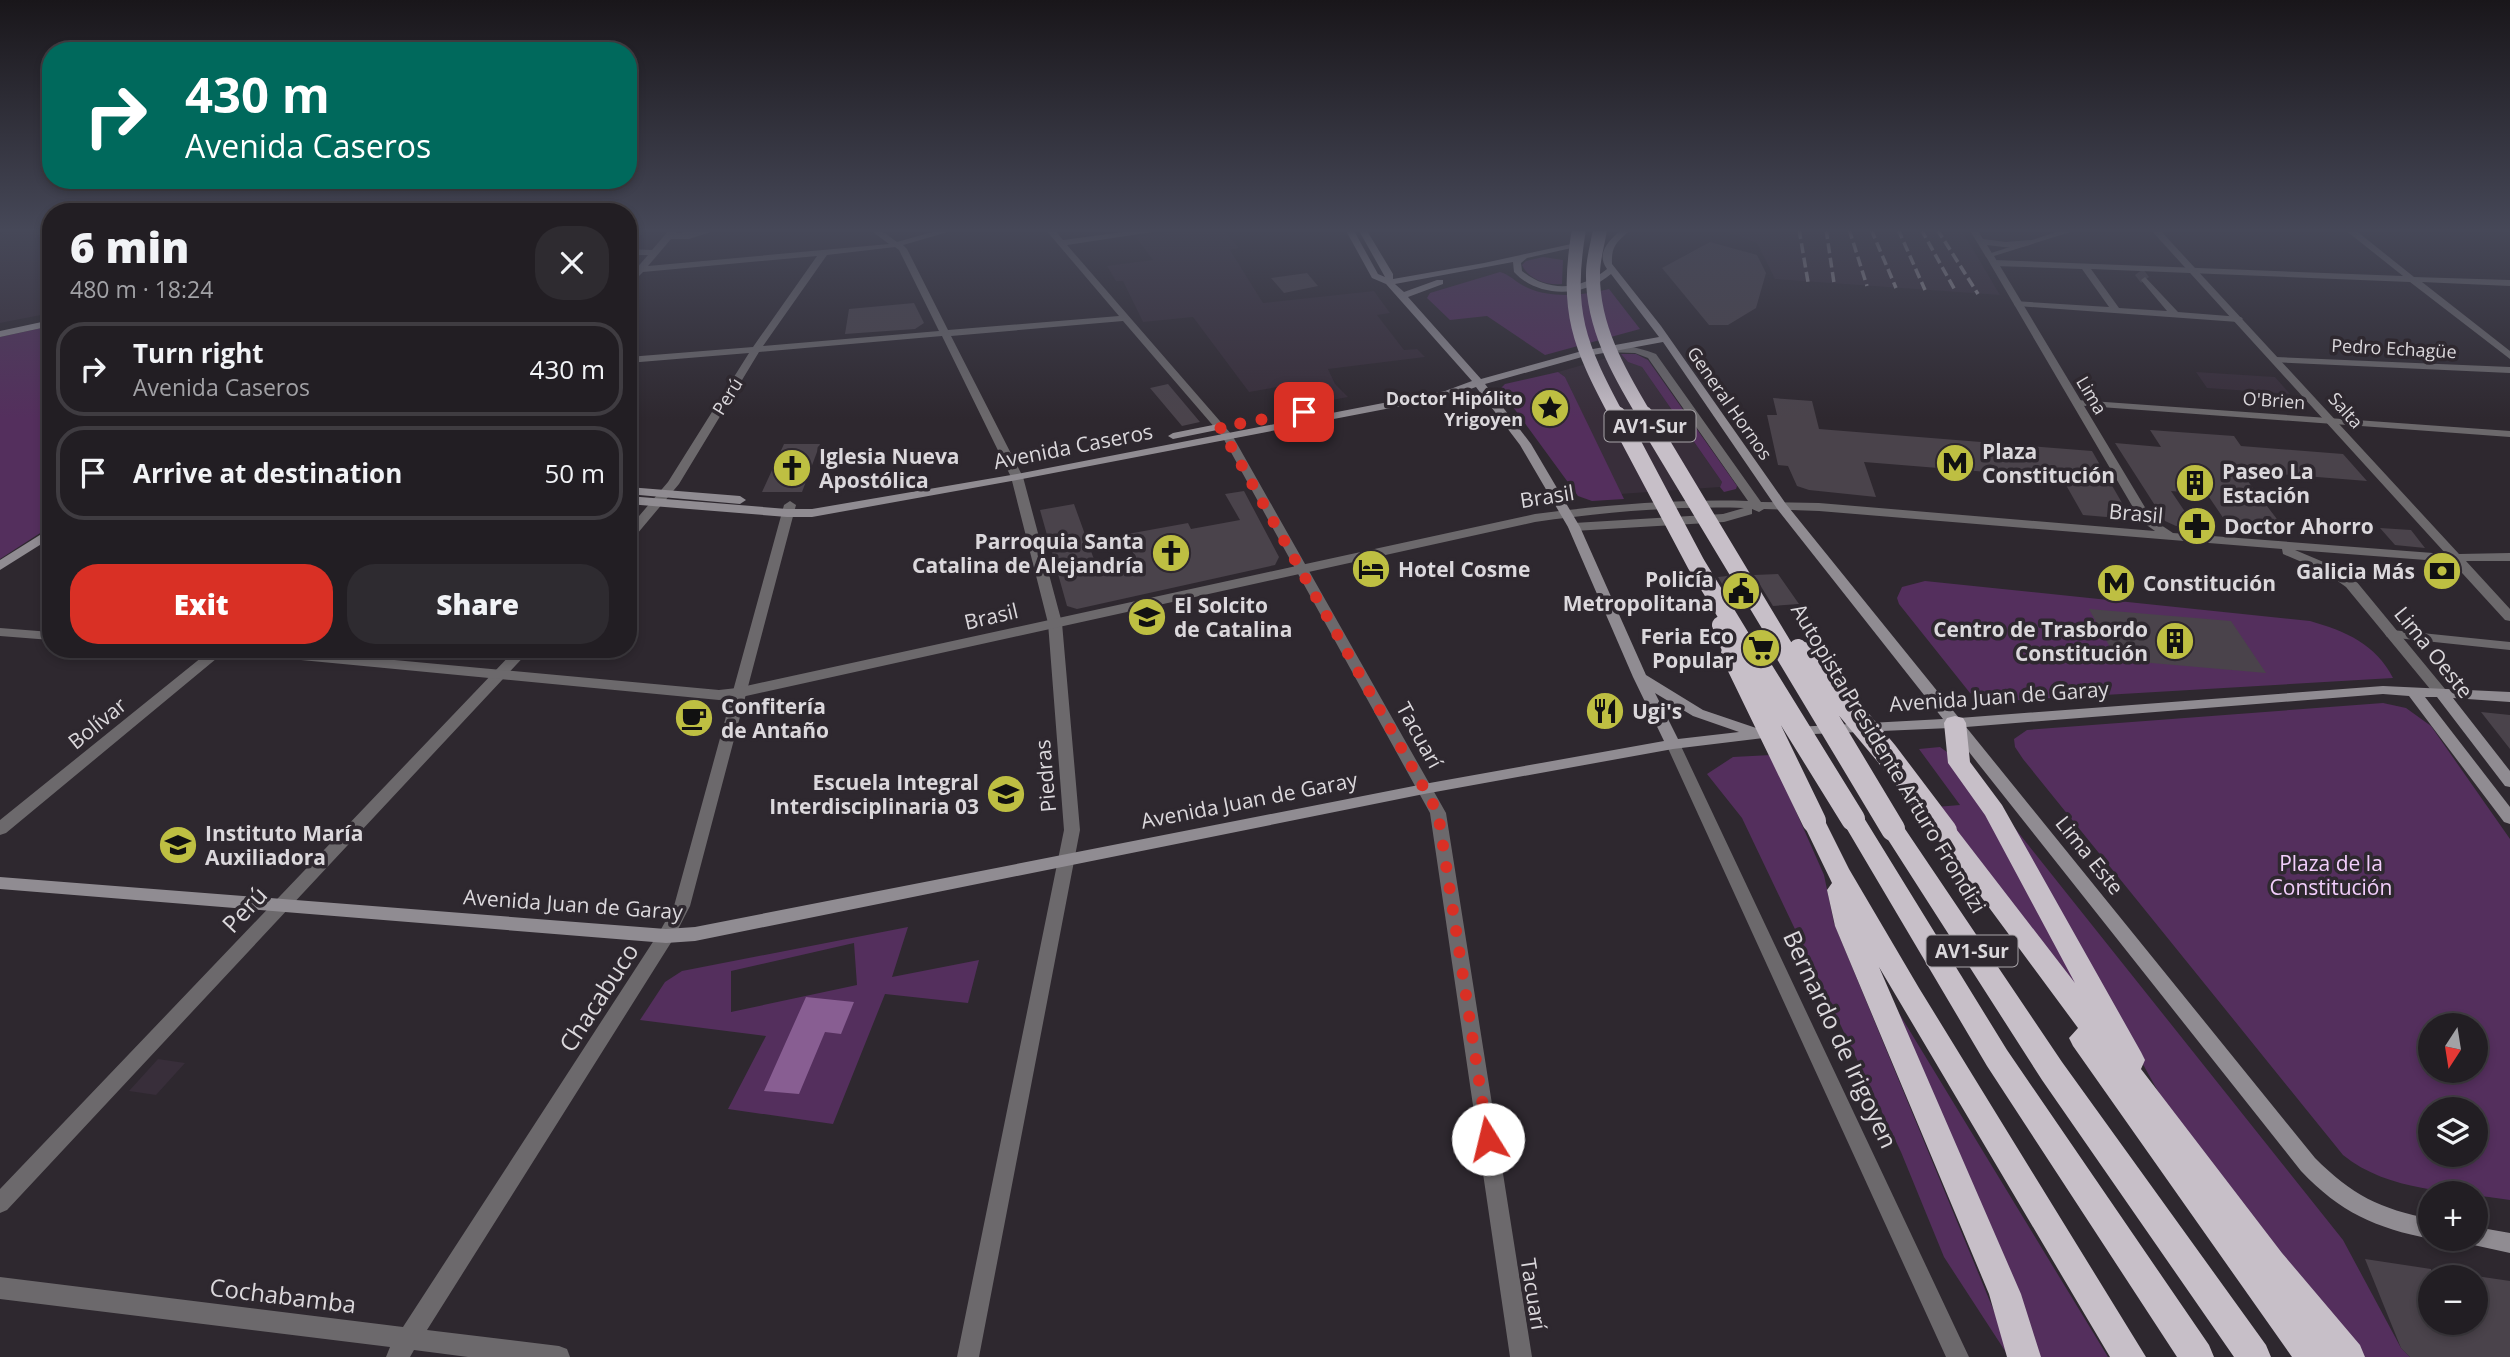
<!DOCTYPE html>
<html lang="en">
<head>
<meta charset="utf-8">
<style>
	:root { --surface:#221e23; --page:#2e2b30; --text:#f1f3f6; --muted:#a2a2a6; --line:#3f3c41; --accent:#d93025 }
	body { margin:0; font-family:"Open Sans",sans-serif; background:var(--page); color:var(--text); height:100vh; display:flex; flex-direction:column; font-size:26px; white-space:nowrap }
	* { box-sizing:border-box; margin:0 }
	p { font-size:23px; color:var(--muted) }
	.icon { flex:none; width:38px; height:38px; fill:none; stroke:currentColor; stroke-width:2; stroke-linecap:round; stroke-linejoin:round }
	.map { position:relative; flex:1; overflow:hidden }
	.side { position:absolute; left:42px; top:203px; width:595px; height:455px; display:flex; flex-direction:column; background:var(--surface); border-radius:28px; box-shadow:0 4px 10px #0003,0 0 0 2px var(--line) }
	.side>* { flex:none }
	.banner { position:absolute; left:42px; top:42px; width:595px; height:147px; border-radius:28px; box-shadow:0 4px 10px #0003,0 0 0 2px var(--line); background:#00695c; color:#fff; overflow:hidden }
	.needle { width:46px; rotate:192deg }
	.fabs { position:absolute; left:2418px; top:1013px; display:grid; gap:14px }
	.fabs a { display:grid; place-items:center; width:70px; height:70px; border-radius:50%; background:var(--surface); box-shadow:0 4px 10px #0003,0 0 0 2px var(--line); font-size:35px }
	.pin { position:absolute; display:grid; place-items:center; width:60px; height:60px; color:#fff; margin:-30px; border-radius:14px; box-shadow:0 4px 10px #0006 }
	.me { position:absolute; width:77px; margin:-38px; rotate:351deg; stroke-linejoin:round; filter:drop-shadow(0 0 5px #0008) }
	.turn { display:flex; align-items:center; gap:24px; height:147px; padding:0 28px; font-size:32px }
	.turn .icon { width:91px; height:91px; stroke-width:2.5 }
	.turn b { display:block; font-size:49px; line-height:60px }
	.round { display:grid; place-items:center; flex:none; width:74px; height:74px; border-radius:28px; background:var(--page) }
	.summary { display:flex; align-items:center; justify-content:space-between; height:119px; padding:0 28px }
	h1 { font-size:42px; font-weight:800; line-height:52px }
	.button { display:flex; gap:14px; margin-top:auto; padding:14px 28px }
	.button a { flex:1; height:80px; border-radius:28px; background:var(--accent); color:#fff; font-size:28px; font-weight:800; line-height:80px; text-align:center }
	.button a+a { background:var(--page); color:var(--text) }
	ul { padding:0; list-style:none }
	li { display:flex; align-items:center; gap:21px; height:94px; margin:0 14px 10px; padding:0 14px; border:4px solid var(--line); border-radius:28px }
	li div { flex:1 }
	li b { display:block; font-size:26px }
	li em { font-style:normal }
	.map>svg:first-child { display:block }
</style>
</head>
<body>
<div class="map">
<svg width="2510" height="1357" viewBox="0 0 2510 1357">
	<rect width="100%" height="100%" fill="#2e282f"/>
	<path fill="#382e3a" d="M20 229H51V313L0 323V234Z
		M1195 229H1223L1239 248 1230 250 1263 303 1374 291 1390 313 1377 315 1404 350 1417 349 1425 357 1328 369 1335 384 1348 397 1332 400 1320 384 1300 383 1249 392 1193 317 1143 322 1123 281H1116L1107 266 1153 260 1136 237Z
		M1719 229H1961L2000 295 1775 279 1757 243Z
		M1621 354 1628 362 1642 367 1722 482 1720 487 1620 494 1565 377 1558 372Z
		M2196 372 2275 377 2290 394 2207 388Z
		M158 1059 185 1063 156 1095 129 1091Z"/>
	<path fill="#542f5d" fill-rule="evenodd" d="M1543 257 1563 260 1562 284C1547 286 1528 279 1522 265L1526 261Z
		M1500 272C1509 274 1518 284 1528 288 1553 299 1583 295 1609 289L1640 329 1545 355 1487 316 1450 320 1427 298 1430 293Z
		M51 326V526L0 559V337Z
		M1621 354H1636L1648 360 1737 486 1736 489 1724 492 1720 487 1722 482 1642 367 1628 362Z
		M1558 372 1565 377 1624 499 1592 501 1578 496 1500 389 1505 384Z
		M1925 581 2310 621C2345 631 2376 644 2393 678L1987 702 1970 693 1899 604 1897 598 1902 587Z
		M2383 703 2406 708 2431 726 2510 839V1200C2455 1191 2388 1192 2343 1155L2023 759 2015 747 2014 739 2027 730ZM2431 1026H2476V1071H2431ZM2431 1110H2476V1155H2431Z
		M1940 747 1951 755 2003 834 2095 1011 1936 807 1960 805 1919 749Z
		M1771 755 1824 875 1834 923 1996 1316H2025L1877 977 2108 1357H2009L1944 1257 1901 1152 1742 818 1707 774 1733 757Z
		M2006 817 2343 1240 2401 1348 2410 1357H2364L2339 1332 2160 1095Z
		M908 927 892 977 979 960 968 1003 885 994 833 1124 728 1109 766 1036 640 1020 665 982 682 971ZM854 943 857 985 731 1012V971Z"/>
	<path fill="#885e92" d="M806 997 854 1002 841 1034 825 1032 799 1094 764 1091Z"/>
	<path fill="#4a434b" d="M1710 242 1757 255 1766 273 1756 308 1728 325H1709L1662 268Z
		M1307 273 1318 286 1284 293 1271 278Z
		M914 303 924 323 915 329 845 334 849 309Z
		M1168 384 1200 422 1182 426 1150 388Z
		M1773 398 1812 401 1819 429 2092 451 2129 515 2118 518 2083 515 2062 478 1864 462 1876 497 1809 490 1797 486 1788 466 1778 465 1767 415H1777Z
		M2150 430 2234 436 2241 446 2343 454 2367 481 2240 471 2290 536 2232 531 2207 494 2171 491 2196 528 2176 526 2165 521 2115 443 2161 447Z
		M784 444H820L802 492H762Z
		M1244 491 1279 557 1275 565 1077 609 1067 606 1040 510 1074 504 1100 576 1142 567 1122 535 1188 523 1191 529 1240 520 1225 494Z
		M2380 528 2411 530 2425 548 2395 545Z
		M1778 574 1799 604 1773 606 1754 575Z
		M1727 576 1746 607 1736 608 1718 577Z
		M2089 609 2231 621 2266 673 2117 660Z
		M2481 712 2510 715V749Z
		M2365 1259 2431 1269V1323H2476V1276L2510 1281V1357H2410L2401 1348Z"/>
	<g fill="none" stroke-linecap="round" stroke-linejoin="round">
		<path stroke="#484249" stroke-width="10" stroke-dasharray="10 4.5" stroke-linecap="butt" d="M2139 272 2145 280"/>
		<path fill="#6c696c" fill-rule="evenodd" d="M0 229H5L1 231Z
			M670 229H679L676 233 720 229 689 239H671L648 266 889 244 869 229H879L897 242 943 229H958L903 245 907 249 948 330 1119 316 1045 229H1054L1063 240 1146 229H1172L1067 245 1232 435 1446 813 1532 1357H1510L1430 813 1222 436 1123 321 951 336 1023 477 1062 623 1080 830 979 1357H957L1064 830 1048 623 1011 477 942 336 759 352 679 484 632 540 628 541V529L668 482 749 353 628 363V357L753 347 817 256 643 272 628 287V278L648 255H628V249L652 250ZM895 247 899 250 939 331 763 346 827 255Z
			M1969 229H1977L1983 239 2006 242 2030 240 2034 243C2021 250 2002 247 1987 245L1993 255 1989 258 1986 257Z
			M2344 229H2354L2414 277 2510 280V286L2422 282 2510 351V359L2410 282 2091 269 2119 308 2167 311 2141 280 2145 277 2178 312 2241 317 2243 319 2238 322 2017 306 2014 305V301L2109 307 2082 269 1994 266 1990 263 1994 260 2403 276Z
			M2276 357 2510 367V373L2272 362 2271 360Z
			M2077 400 2510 431V437L2073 405V401Z
			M790 501 796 505 690 906 672 941 427 1330 559 1346 567 1349 570 1357H468L414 1350 410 1357H386L390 1347 0 1299V1277L403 1327 660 931 674 906 784 505Z
			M2392 630 2510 642V650L2387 637 2385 634 2387 631Z
			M212 649H228L6 833 0 835V820Z
			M516 649H531L7 1210 0 1213V1189Z"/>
		<path fill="#6c696c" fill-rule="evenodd" d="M2066 229H2080L1994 256 2152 519 2173 533 2446 554 2150 229H2159L2459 554 2510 553V561H2466L2510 609V621L2505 620 2452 562 2295 550 2333 566 2356 581 2445 689 2447 692 2445 695H2435L2346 587 2325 572 2283 554 2282 549 1819 511 1764 509 1759 512 1752 509V514L1724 522 1574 531 1568 527 1574 523 1723 514 1744 508C1674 506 1604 512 1535 522L737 698 719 700 228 653 221 649H276L719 690 737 688 1535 514C1606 505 1677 499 1748 501L1648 358 1635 353 1605 352 1603 350C1617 341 1640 348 1656 354L1761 502 1819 503 2155 531 2141 521 1985 255Z
			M0 628 51 632V640L0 636Z
			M1673 739 1680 744 1969 1357H1946L1666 744Z"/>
		<path fill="#908c92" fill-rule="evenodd" d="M1345 229H1353L1378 274 1385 277 1358 229H1366L1393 274V279L1484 263 1576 243V247L1527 258 1521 263 1522 271C1549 293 1581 290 1607 269 1595 252 1610 240 1622 229H1631C1618 242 1611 244 1612 264L1661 326 1786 504 1959 718 2383 686 2510 692V702L2453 698 2510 771V787L2505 786 2437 697H2425L2510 807V824L2504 822 2409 696 2383 694 1966 727 2315 1158C2352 1195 2380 1209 2431 1219V1239C2375 1228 2340 1212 2301 1171L1950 728 1791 735 1789 732 1796 727 1943 719 1778 510 1663 342 1582 357 1485 384 1531 444 1580 527 1646 675 1703 710 1762 730H1780L1782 733 1780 736 1673 749 1424 794 695 941 666 943 0 889V877L666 929 695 927 1424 784 1664 741 1633 677 1568 527 1520 445 1476 387 1448 397 1017 480 812 517H787L628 504V496L787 509H812L1017 474 1445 391 1472 381 1386 284 1372 278ZM1513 262 1514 272C1539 299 1584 297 1611 274L1659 337 1582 351 1481 379 1408 297 1443 284V280H1437L1404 292 1395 284ZM1655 693 1693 716 1739 732 1678 739Z
			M51 320V326L0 337V331Z
			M1218 424 1223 427 1222 429 1173 439 1168 436 1173 433Z
			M628 487 740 496 746 500 740 504 628 494Z
			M51 528V538L0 570V560Z
			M2476 1227 2510 1233V1253L2469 1244 2466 1239H2476Z"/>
		<path fill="#c7bfc8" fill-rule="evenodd" d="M1955 716 1963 718 1966 723 1970 762 2002 805 2141 1052 2145 1060 2141 1069 2282 1253 2360 1345 2365 1357H2292L2073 1046 2069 1038 2078 1028 1937 837 1933 831 1937 825 1945 822 1953 825 2075 983 1985 815 1948 763 1944 723 1947 718Z
			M1853 811 1861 813 2007 1050 2209 1345 2214 1357H2177L1987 1066 1841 819 1845 813Z
			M1814 813 1822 815 1849 869 1919 988 2146 1357H2110L1879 967 2021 1294 2041 1357H2007L1989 1294 1835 926 1827 890 1832 883 1802 821 1806 815Z
			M1893 820 1901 823 2062 1062 2266 1345 2271 1357H2234L2042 1080 1885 835 1881 829 1885 823Z"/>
		<path stroke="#a4a0a5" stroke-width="3.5" stroke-dasharray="10 4.5" stroke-linecap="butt" d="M1799 229 1808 282
			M1826 229 1834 283
			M1849 229 1867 286
			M1871 229 1896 288
			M1898 229 1925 290
			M1921 229 1956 292
			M1937 229 1978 294"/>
		<path stroke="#c7bfc8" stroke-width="14" d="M1579 229C1565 312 1579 345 1617 416
			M1600 229C1598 244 1593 258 1593 273 1592 326 1619 373 1645 416"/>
		<path stroke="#c7bfc8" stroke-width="18" d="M1617 415 1696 564 1752 656
			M1644 415 1789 656
			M1721 625 1734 656
			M1798 648 1804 656"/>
		<path stroke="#c7bfc8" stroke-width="24" d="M1733 654 1814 821
			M1751 654 1853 819
			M1788 654 1893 829
			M1803 654 1886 753 1945 831"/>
	</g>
	<linearGradient id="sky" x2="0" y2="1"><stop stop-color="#19161a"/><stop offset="0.55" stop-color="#464858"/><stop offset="1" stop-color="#464858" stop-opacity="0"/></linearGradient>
	<rect width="2510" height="419" fill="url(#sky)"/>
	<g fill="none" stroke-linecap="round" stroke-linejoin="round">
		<path stroke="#d93025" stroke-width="12" stroke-dasharray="0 21.6" d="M1304 412 1220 427 1438 813 1488 1139"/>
	</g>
	<defs>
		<g id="sight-disc" transform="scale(2.0125)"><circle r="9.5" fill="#bebf42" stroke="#2e282f"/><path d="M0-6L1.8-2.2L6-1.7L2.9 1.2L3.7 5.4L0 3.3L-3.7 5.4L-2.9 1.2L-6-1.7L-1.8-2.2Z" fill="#111"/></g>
		<g id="metro-disc" transform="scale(2.0125)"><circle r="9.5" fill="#bebf42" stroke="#2e282f"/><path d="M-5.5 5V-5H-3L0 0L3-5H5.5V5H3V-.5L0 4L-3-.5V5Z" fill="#111"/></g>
		<g id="church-disc" transform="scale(2.0125)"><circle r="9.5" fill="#bebf42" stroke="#2e282f"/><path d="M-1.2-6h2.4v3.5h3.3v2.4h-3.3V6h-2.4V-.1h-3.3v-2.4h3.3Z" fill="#111"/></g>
		<g id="building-disc" transform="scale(2.0125)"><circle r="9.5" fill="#bebf42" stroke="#2e282f"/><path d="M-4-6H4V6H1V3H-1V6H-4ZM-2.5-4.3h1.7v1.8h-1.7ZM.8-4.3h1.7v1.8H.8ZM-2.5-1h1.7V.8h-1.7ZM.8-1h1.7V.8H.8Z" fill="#111"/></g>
		<g id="pharmacy-disc" transform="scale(2.0125)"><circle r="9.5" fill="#bebf42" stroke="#2e282f"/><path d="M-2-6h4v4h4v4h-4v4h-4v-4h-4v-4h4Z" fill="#111"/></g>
		<g id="hotel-disc" transform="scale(2.0125)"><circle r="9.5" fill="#bebf42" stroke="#2e282f"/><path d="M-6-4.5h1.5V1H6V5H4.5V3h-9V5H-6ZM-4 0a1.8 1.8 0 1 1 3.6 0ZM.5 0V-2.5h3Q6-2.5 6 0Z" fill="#111"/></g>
		<g id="bank-disc" transform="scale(2.0125)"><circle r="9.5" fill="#bebf42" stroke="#2e282f"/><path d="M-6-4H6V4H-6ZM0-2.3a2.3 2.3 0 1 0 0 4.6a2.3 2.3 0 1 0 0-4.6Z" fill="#111"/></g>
		<g id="civic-disc" transform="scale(2.0125)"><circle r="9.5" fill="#bebf42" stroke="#2e282f"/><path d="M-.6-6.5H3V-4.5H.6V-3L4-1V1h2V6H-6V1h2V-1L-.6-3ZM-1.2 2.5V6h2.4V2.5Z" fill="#111"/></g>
		<g id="school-disc" transform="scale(2.0125)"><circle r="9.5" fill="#bebf42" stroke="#2e282f"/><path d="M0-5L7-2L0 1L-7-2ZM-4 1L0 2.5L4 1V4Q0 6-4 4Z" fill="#111"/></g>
		<g id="supermarket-disc" transform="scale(2.0125)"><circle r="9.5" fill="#bebf42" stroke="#2e282f"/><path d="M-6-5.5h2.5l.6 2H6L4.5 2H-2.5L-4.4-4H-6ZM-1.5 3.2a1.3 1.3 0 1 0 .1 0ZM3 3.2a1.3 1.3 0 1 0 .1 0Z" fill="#111"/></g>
		<g id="restaurant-disc" transform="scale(2.0125)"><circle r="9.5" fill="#bebf42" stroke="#2e282f"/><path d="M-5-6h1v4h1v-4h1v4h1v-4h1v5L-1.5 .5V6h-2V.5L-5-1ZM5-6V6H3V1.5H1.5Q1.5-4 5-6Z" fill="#111"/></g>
		<g id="cafe-disc" transform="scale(2.0125)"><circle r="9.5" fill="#bebf42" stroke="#2e282f"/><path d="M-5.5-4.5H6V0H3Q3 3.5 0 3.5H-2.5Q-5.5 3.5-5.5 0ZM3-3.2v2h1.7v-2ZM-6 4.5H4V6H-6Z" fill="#111"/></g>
	</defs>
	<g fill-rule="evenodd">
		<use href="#sight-disc" x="1550" y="408"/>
		<use href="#metro-disc" x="1955" y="463"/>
		<use href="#church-disc" x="792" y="468"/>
		<use href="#building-disc" x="2195" y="483"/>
		<use href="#pharmacy-disc" x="2197" y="526"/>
		<use href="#church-disc" x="1171" y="553"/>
		<use href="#hotel-disc" x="1371" y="569"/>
		<use href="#bank-disc" x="2442" y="571"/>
		<use href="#metro-disc" x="2116" y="583"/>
		<use href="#civic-disc" x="1741" y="591"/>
		<use href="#school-disc" x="1147" y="617"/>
		<use href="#building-disc" x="2175" y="641"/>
		<use href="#supermarket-disc" x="1761" y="648"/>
		<use href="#restaurant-disc" x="1605" y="711"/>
		<use href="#cafe-disc" x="694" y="718"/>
		<use href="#school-disc" x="1006" y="794"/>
		<use href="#school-disc" x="178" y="845"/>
	</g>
	<g text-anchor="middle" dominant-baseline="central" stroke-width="7" stroke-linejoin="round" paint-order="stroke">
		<g font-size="18" fill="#dbd8dc" stroke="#2e282f">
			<text transform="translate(2394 348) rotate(3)">Pedro Echagüe</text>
			<text transform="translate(2092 395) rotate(59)">Lima</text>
			<text transform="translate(727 396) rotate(-58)">Perú</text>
			<text transform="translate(2274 400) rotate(4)">O'Brien</text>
			<text transform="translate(1730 403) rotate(55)">General Hornos</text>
			<text transform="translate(2346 410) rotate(48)">Salta</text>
		</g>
		<g font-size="18" font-weight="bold" fill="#dbd8dc" stroke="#2e282f" text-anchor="end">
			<text x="1523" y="398">Doctor Hipólito<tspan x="1523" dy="21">Yrigoyen</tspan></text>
		</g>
		<g fill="#2e282f" stroke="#a7a3a8" stroke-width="2">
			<rect x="1604.5" y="410.5" width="91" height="31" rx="5"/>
			<rect x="1926.5" y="935.5" width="91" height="31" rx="5"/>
		</g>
		<g font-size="19" font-weight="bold" fill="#dbd8dc">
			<text x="1650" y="426">AV1-Sur</text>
			<text x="1972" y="951">AV1-Sur</text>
		</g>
		<g font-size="21" fill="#dbd8dc" stroke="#2e282f">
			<text transform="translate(1073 446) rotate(-11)">Avenida Caseros</text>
			<text transform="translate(1547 496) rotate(-9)">Brasil</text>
			<text transform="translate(2136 513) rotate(5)">Brasil</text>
			<text transform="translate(991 616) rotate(-13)">Brasil</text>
			<text transform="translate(2434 652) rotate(51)">Lima Oeste</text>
			<text transform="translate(1999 696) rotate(-4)">Avenida Juan de Garay</text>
			<text transform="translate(97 723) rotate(-39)">Bolívar</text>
			<text transform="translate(1420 735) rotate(61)">Tacuarí</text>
			<text transform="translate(1889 758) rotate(59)">Autopista Presidente Arturo Frondizi</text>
			<text transform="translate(1045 776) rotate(-95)">Piedras</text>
			<text transform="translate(1249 800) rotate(-11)">Avenida Juan de Garay</text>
			<text transform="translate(2090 855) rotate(51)">Lima Este</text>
			<text transform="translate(573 904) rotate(4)">Avenida Juan de Garay</text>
			<text transform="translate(1534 1294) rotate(81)">Tacuarí</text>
		</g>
		<g font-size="21" font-weight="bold" fill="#dbd8dc" stroke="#2e282f" text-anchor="start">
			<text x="1982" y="451">Plaza<tspan x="1982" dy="24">Constitución</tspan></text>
			<text x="819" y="456">Iglesia Nueva<tspan x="819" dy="24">Apostólica</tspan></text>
			<text x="2222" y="471">Paseo La<tspan x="2222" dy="24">Estación</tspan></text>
			<text x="2224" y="526">Doctor Ahorro</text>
			<text x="1144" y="541" text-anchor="end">Parroquia Santa<tspan x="1144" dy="24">Catalina de Alejandría</tspan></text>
			<text x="1398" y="569">Hotel Cosme</text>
			<text x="2415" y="571" text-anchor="end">Galicia Más</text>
			<text x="1714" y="579" text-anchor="end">Policía<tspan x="1714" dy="24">Metropolitana</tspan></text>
			<text x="2143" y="583">Constitución</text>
			<text x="1174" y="605">El Solcito<tspan x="1174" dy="24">de Catalina</tspan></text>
			<text x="2148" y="629" text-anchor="end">Centro de Trasbordo<tspan x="2148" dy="24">Constitución</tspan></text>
			<text x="1734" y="636" text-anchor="end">Feria Eco<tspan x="1734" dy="24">Popular</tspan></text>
			<text x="721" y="706">Confitería<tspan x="721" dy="24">de Antaño</tspan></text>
			<text x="1632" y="711">Ugi's</text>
			<text x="979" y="782" text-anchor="end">Escuela Integral<tspan x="979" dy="24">Interdisciplinaria 03</tspan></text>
			<text x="205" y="833">Instituto María<tspan x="205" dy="24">Auxiliadora</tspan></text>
		</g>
		<g font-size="21" fill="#f3cefc" stroke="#2e282f">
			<text x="2331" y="863">Plaza de la<tspan x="2331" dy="24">Constitución</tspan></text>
		</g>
		<g font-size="24" fill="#dbd8dc" stroke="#2e282f">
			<text transform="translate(244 909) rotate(-47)">Perú</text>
			<text transform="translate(598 997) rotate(-57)">Chacabuco</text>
			<text transform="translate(1841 1039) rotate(65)">Bernardo de Irigoyen</text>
			<text transform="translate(283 1295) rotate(7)">Cochabamba</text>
		</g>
	</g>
</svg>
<div class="fabs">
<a><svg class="needle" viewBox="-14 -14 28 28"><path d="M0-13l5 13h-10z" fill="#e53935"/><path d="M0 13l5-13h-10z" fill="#a2a2a6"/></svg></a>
<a><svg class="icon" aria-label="layers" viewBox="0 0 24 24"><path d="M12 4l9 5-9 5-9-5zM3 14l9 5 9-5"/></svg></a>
<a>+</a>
<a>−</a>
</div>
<div class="pin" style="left:1304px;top:412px;background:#d93025"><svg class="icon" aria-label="arrive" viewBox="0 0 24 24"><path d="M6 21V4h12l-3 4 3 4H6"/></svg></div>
<svg class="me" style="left:1488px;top:1139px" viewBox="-20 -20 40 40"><circle r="19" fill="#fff"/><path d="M0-13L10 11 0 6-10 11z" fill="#d93025"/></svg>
<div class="banner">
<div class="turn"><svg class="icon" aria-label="right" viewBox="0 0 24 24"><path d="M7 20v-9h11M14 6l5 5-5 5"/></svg><div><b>430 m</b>Avenida Caseros</div></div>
</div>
<section class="side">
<div class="summary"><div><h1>6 min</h1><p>480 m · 18:24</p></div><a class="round"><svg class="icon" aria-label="close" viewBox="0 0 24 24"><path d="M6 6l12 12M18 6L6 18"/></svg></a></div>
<ul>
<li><svg class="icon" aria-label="right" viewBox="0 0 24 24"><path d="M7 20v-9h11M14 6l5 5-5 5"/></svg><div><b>Turn right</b><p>Avenida Caseros</p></div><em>430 m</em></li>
<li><svg class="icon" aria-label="arrive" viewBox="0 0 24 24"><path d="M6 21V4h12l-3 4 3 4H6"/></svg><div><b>Arrive at destination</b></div><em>50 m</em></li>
</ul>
<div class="button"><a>Exit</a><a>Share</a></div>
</section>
</div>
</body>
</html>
